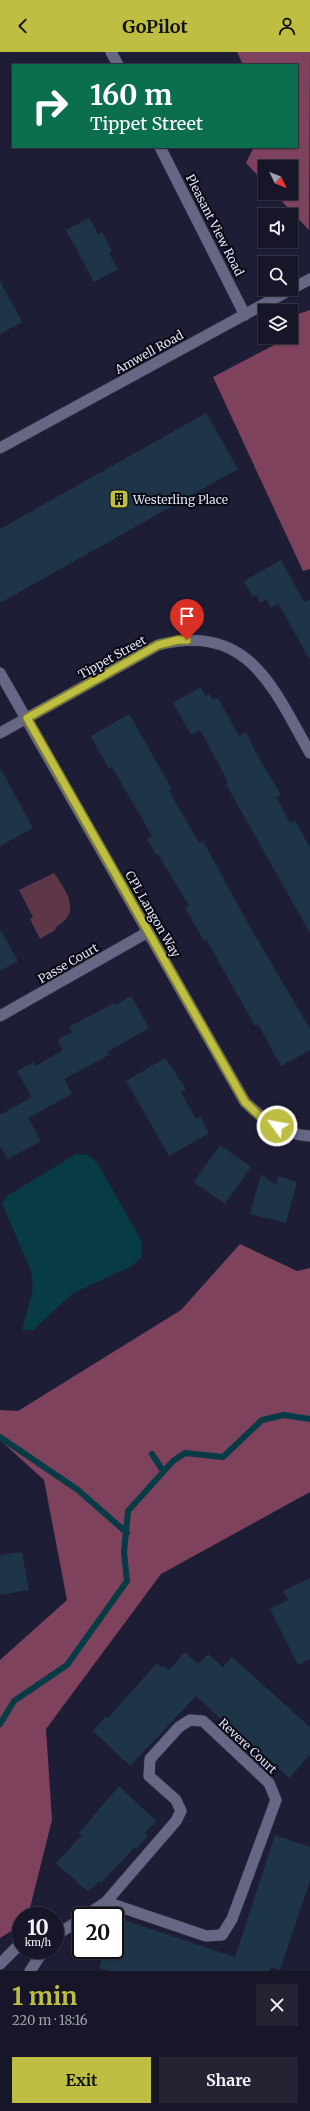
<!DOCTYPE html>
<html lang="en">
<head>
<meta charset="utf-8">
<style>
	:root { --surface:#161628; --page:#232334; --text:#f1f3f6; --muted:#9e9fa8; --line:#353545; --accent:#bebf42 }
	body { margin:0; font-family:Merriweather,serif; background:var(--page); color:var(--text); height:100vh; display:flex; flex-direction:column; font-size:15px; white-space:nowrap }
	* { box-sizing:border-box; margin:0 }
	p { font-size:13px; color:var(--muted) }
	.icon { flex:none; width:22px; height:22px; fill:none; stroke:currentColor; stroke-width:2; stroke-linecap:round; stroke-linejoin:round }
	.map { position:relative; height:1919px; overflow:hidden }
	.sheet { display:flex; flex-direction:column; background:var(--surface); flex:1 }
	.sheet>* { flex:none }
	.banner { position:absolute; left:12px; top:12px; width:286px; height:84px; border-radius:0px; box-shadow:0 1px 3px #0004,0 0 0 1px var(--line); background:#0b6e4f; color:#fff; overflow:hidden }
	.needle { width:26px; rotate:133deg }
	.tools { position:absolute; left:258px; top:108px; display:grid; gap:8px }
	.tools a { display:grid; place-items:center; width:40px; height:40px; border-radius:0px; background:var(--surface); box-shadow:0 1px 3px #0004,0 0 0 1px var(--line); font-size:20px }
	.speed { position:absolute; left:12px; top:1855px; display:flex; gap:8px; font-size:20px; font-weight:700; text-align:center }
	.speed>* { display:grid; place-content:center; width:52px; height:52px; border-radius:50%; background:var(--surface); box-shadow:0 1px 3px #0004,0 0 0 1px var(--line); line-height:1 }
	.speed small { font-size:10px; font-weight:400 }
	.speed .limit { border:2px solid #111; border-radius:6px; background:#fff; color:#111 }
	.pin { position:absolute; display:grid; place-items:center; width:34px; height:34px; color:#fff; margin:-41px -17px; border-radius:50% 50% 50% 0; rotate:-45deg; box-shadow:0 0 4px #0007 }
	.pin .icon { rotate:45deg }
	.me { position:absolute; width:44px; margin:-22px; rotate:302deg; stroke-linejoin:round; filter:drop-shadow(0 0 3px #0008) }
	.turn { display:flex; align-items:center; gap:14px; height:84px; padding:0 12px; font-size:18px }
	.turn .icon { width:52px; height:52px; stroke-width:2.5 }
	.turn b { display:block; font-size:28px; line-height:34px }
	.round { display:grid; place-items:center; flex:none; width:42px; height:42px; border-radius:0px; background:var(--page) }
	.headline { display:flex; align-items:center; justify-content:space-between; height:68px; padding:0 12px }
	h1 { font-size:24px; font-weight:700; line-height:30px; color:var(--accent) }
	.primary-button { display:flex; gap:8px; margin-top:auto; padding:8px 12px }
	.primary-button a { flex:1; height:46px; border-radius:0px; background:var(--accent); color:#111; font-size:16px; font-weight:700; line-height:46px; text-align:center }
	.primary-button a+a { background:var(--page); color:var(--text) }
	header { display:flex; justify-content:space-between; align-items:center; height:52px; padding:0 12px; background:var(--accent); color:#111; font-size:18px; font-weight:700 }
	.map>svg:first-child { display:block }
</style>
</head>
<body>
<header><svg class="icon" aria-label="back" viewBox="0 0 24 24"><path d="M15 5l-7 7 7 7"/></svg>GoPilot<svg class="icon" aria-label="person" viewBox="0 0 24 24"><circle cx="12" cy="8" r="4"/><path d="M4 21q1-7 8-7t8 7"/></svg></header>
<div class="map">
<svg width="310" height="1919" viewBox="0 0 310 1919">
	<rect width="100%" height="100%" fill="#1e1d36"/>
	<path fill="#5d3747" d="M54 821C62 833 78 853 66 867 62 872 57 872 55 878L40 887 30 867 33 865 19 838Z"/>
	<path fill="#7e425d" d="M237 0H310L309 178 274 141H291V115H265V131L246 111 254 95H297V13H243Z
		M310 258V517L303 519 213 325 280 290 283 285H291V270L295 263Z
		M240 1192 297 1219 310 1216V1440L161 1522 46 1677 52 1768 28 1864H21V1873L0 1886V1608L67 1548 44 1428 0 1388V1358L18 1359 181 1258Z"/>
	<path fill="#073c46" d="M76 1102 88 1103 98 1112 142 1190 141 1206 130 1215 73 1241 33 1278H22L33 1237 31 1219 2 1151 7 1144Z"/>
	<g fill="none" stroke-linecap="round" stroke-linejoin="round">
		<path stroke="#073c46" stroke-width="6" d="M0 1385 78 1438 127 1481
			M152 1402 163 1419
			M0 1672 14 1649 67 1613 127 1529 124 1500 128 1459 173 1409 185 1401 223 1405 262 1368 284 1363 310 1367"/>
	</g>
	<path fill="#1e3449" d="M89 166 98 182 102 180 112 199 109 201 118 217 94 230 66 178Z
		M0 229 22 270 0 282Z
		M206 361 238 417 0 551V477Z
		M281 508 304 550 310 547V608L278 551 271 556 266 547 261 551 256 543 253 545 244 529Z
		M201 635 205 644 209 642 213 648 218 646 239 684 246 680 257 703 281 743 276 745 290 771 295 768 310 796V881L226 732 228 730 200 678 191 683 173 651Z
		M129 662 172 737 169 739 199 791 203 789 251 877 310 977V998L281 1014 258 972 255 974 206 887 204 889 185 856 189 854 158 802 156 803 147 787 152 784 112 715 109 717 91 684Z
		M0 716 33 776 0 794Z
		M0 877 18 909 0 919Z
		M131 944 149 976 107 1000 109 1003 64 1027 72 1042 28 1066 41 1089 8 1107 0 1094V1063L32 1045 17 1019 33 1010 36 1014 63 998 57 988 72 980 69 975 114 951 116 953Z
		M165 1006 186 1037 181 1040 196 1067 200 1064 209 1081 169 1104 126 1029Z
		M220 1093 251 1115 225 1152 194 1130Z
		M261 1122 276 1133 278 1124 297 1130 286 1171 250 1162Z
		M22 1500 29 1538 0 1543V1503Z
		M310 1526V1607L298 1613 270 1557 288 1548 283 1539Z
		M185 1600 198 1612 208 1602 223 1615 232 1605 310 1675V1703L289 1726 223 1665 221 1667 196 1644 130 1714 93 1679 106 1664 108 1666 157 1611 162 1616 164 1614 169 1618Z
		M119 1734 156 1769 145 1781 148 1784 136 1797 135 1795 101 1831 99 1829 88 1840 56 1811 82 1783 79 1781Z
		M275 1783 310 1795V1829L280 1918 270 1915 269 1919H110L99 1916 105 1898H115V1865L235 1905Z"/>
	<g fill="none" stroke-linecap="round" stroke-linejoin="round">
		<g stroke="#37374c" stroke-width="12">
			<path id="service" d="M0 621 245 1050C263 1067 283 1083 310 1084
				M0 681 158 593C249 570 273 636 310 701
				M0 964 148 880
				M85 1864 106 1850 176 1769 181 1759 176 1748 149 1724 150 1707 179 1675 190 1668 203 1669 269 1731 276 1748 232 1867 222 1883 206 1884 106 1850
				M55 1884 81 1867
				M0 1912 16 1896 21 1895
				M30 1919 44 1898"/>
		</g>
		<g stroke="#37374c" stroke-width="12">
			<path id="minor" d="M111 0 118 13
				M160 95 245 263"/>
		</g>
		<g stroke="#37374c" stroke-width="12">
			<path id="secondary" d="M0 396 310 227"/>
		</g>
		<use href="#service" stroke="#666785" stroke-width="11"/>
		<use href="#minor" stroke="#666785" stroke-width="11"/>
		<use href="#secondary" stroke="#666785" stroke-width="11"/>
	</g>
	<g fill="none" stroke-linecap="round" stroke-linejoin="round">
		<g stroke="#7c7c2b" stroke-width="10">
			<path id="route" d="M187 588H178L158 593 27 666 245 1050 266 1070 277 1074"/>
		</g>
		<use href="#route" stroke="#bebf42" stroke-width="7"/>
	</g>
	<defs>
		<g id="building-square" transform="scale(1)"><rect x="-9" y="-9" width="18" height="18" rx="4" fill="#bebf42" stroke="#090914"/><path d="M-4-6H4V6H1V3H-1V6H-4ZM-2.5-4.3h1.7v1.8h-1.7ZM.8-4.3h1.7v1.8H.8ZM-2.5-1h1.7V.8h-1.7ZM.8-1h1.7V.8H.8Z" fill="#111"/></g>
	</defs>
	<g fill-rule="evenodd">
		<use href="#building-square" x="119" y="447"/>
	</g>
	<g text-anchor="middle" dominant-baseline="central" stroke-width="4" stroke-linejoin="round" paint-order="stroke">
		<g font-size="12" fill="#dfe0f2" stroke="#090914">
			<text transform="translate(215 173) rotate(63)">Pleasant View Road</text>
			<text transform="translate(149 300) rotate(-29)">Amwell Road</text>
			<text transform="translate(112 605) rotate(-29)">Tippet Street</text>
			<text transform="translate(153 862) rotate(60)">CPL Langon Way</text>
			<text transform="translate(68 911) rotate(-30)">Passe Court</text>
			<text transform="translate(248 1694) rotate(43)">Revere Court</text>
		</g>
		<g font-size="12" fill="#dfe0f2" stroke="#090914" text-anchor="start">
			<text x="133" y="447">Westerling Place</text>
		</g>
	</g>
</svg>
<div class="tools">
<a><svg class="needle" viewBox="-14 -14 28 28"><path d="M0-13l5 13h-10z" fill="#e53935"/><path d="M0 13l5-13h-10z" fill="#9e9fa8"/></svg></a>
<a><svg class="icon" aria-label="sound" viewBox="0 0 24 24"><path d="M4 9h4l5-4v14l-5-4H4zM17 9q2 3 0 6"/></svg></a>
<a><svg class="icon" aria-label="search" viewBox="0 0 24 24"><circle cx="10" cy="10" r="6"/><path d="M15 15l6 6"/></svg></a>
<a><svg class="icon" aria-label="layers" viewBox="0 0 24 24"><path d="M12 4l9 5-9 5-9-5zM3 14l9 5 9-5"/></svg></a>
</div>
<div class="speed"><div>10<small>km/h</small></div><div class="limit">20</div></div>
<div class="pin" style="left:187px;top:588px;background:#d93025"><svg class="icon" aria-label="arrive" viewBox="0 0 24 24"><path d="M6 21V4h12l-3 4 3 4H6"/></svg></div>
<svg class="me" style="left:277px;top:1074px" viewBox="-20 -20 40 40"><circle r="17" fill="#bebf42" stroke="#fff" stroke-width="3"/><path d="M0-11L8 9 0 5-8 9z" fill="#fff"/></svg>
<div class="banner">
<div class="turn"><svg class="icon" aria-label="right" viewBox="0 0 24 24"><path d="M7 20v-9h11M14 6l5 5-5 5"/></svg><div><b>160 m</b>Tippet Street</div></div>
</div>
</div>
<section class="sheet">
<div class="headline"><div><h1>1 min</h1><p>220 m · 18:16</p></div><a class="round"><svg class="icon" aria-label="close" viewBox="0 0 24 24"><path d="M6 6l12 12M18 6L6 18"/></svg></a></div>
<div class="primary-button"><a>Exit</a><a>Share</a></div>
</section>
</body>
</html>
